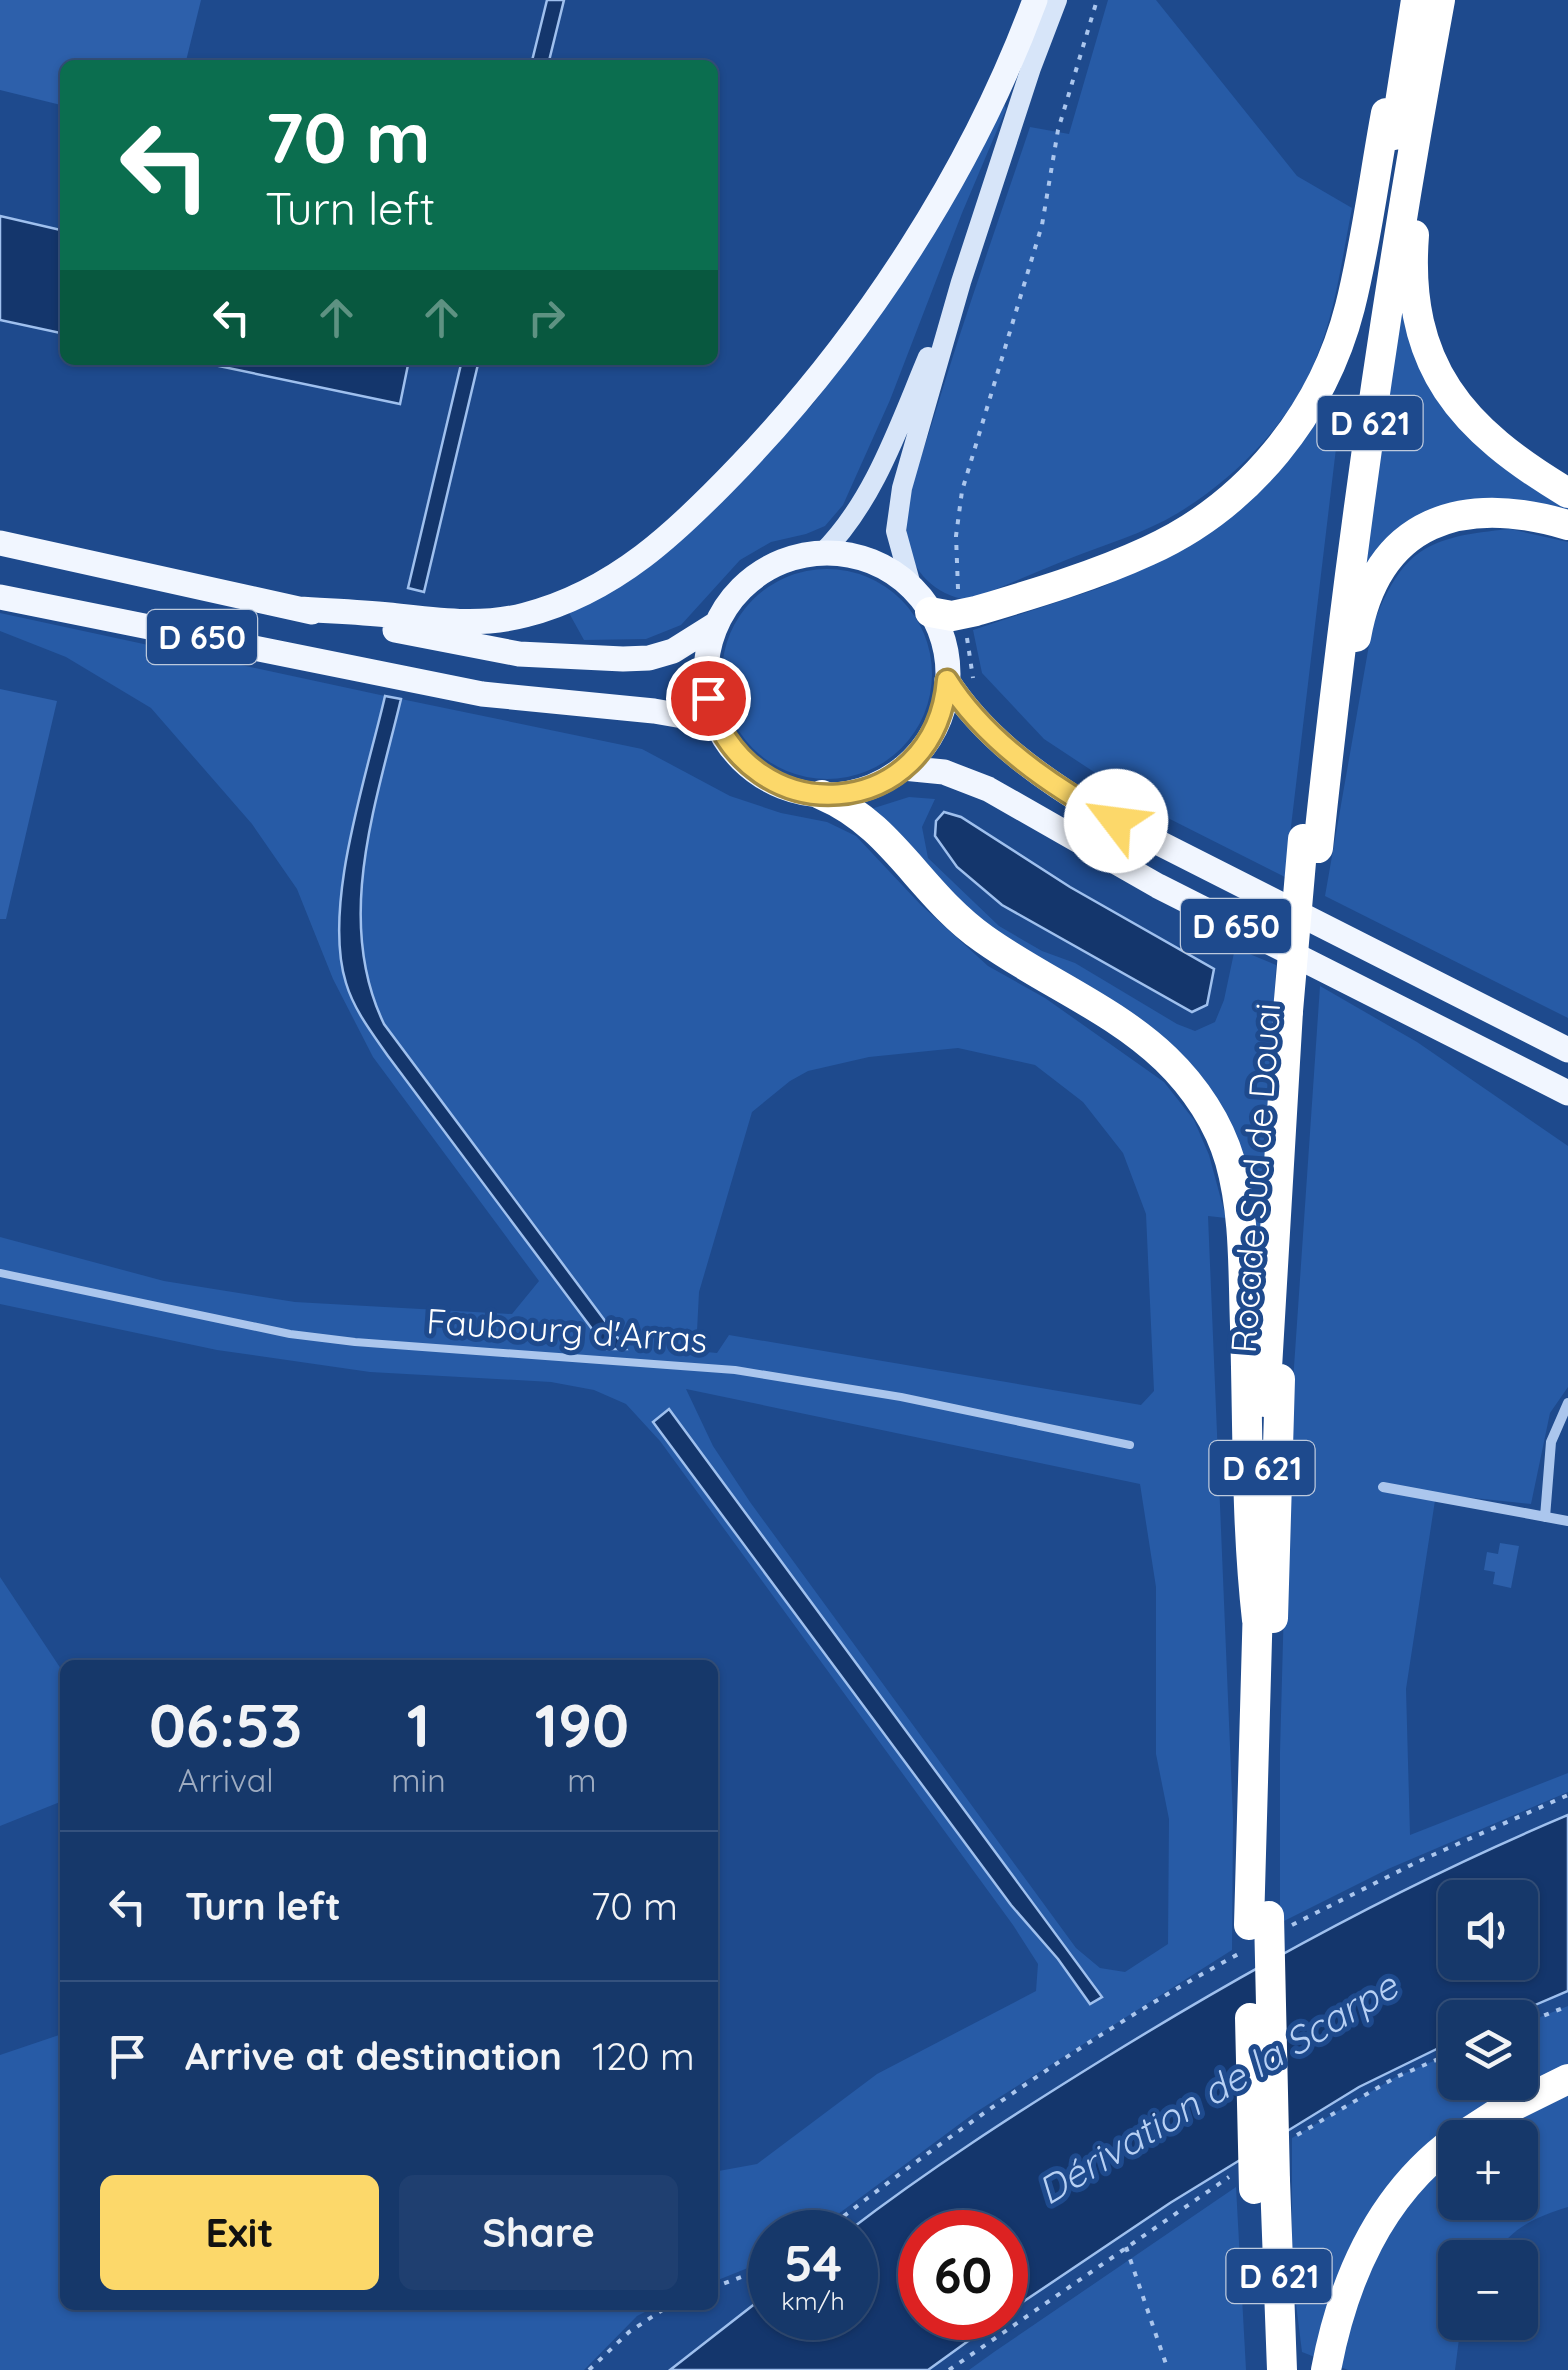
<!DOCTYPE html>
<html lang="en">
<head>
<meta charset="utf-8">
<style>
	:root { --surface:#16386a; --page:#1f3f70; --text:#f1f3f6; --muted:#9eacc1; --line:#35527e; --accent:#fcd86a }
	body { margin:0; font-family:Quicksand,sans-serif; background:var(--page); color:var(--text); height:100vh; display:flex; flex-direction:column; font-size:38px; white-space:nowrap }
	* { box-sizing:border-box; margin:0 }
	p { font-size:32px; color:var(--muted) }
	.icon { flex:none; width:55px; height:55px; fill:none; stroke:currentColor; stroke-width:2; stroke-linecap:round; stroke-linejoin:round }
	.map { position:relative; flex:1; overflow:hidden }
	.sheet { position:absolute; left:60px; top:1660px; width:658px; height:650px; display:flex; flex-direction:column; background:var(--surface); border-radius:15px; box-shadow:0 2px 8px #0004,0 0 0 2px var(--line) }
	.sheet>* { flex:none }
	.top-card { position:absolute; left:60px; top:60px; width:658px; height:305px; border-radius:15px; box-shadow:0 2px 8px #0004,0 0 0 2px var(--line); background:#0b6e4f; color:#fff; overflow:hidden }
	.buttons { position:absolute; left:1438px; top:1880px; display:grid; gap:20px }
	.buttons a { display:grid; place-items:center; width:100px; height:100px; border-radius:15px; background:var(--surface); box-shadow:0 2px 8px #0004,0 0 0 2px var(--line); font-size:50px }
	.speed { position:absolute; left:748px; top:2210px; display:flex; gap:20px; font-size:50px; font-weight:700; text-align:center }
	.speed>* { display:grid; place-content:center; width:130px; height:130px; border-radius:50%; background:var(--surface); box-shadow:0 2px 8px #0004,0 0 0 2px var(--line); line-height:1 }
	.speed small { font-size:25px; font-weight:400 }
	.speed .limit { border:15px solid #d22; background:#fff; color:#111 }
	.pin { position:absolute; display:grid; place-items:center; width:85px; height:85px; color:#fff; margin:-42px; border:5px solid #fff; border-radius:50%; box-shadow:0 2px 10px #0007 }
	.me { position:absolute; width:110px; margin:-55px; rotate:300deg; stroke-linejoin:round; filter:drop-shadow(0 0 8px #0008) }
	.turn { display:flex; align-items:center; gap:35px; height:210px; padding:0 40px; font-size:45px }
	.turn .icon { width:130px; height:130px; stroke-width:2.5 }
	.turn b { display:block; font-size:70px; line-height:85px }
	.lanes { display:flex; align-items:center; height:95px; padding:0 40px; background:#0003; justify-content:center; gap:50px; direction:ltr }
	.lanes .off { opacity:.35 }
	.eta { display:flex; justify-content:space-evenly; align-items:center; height:170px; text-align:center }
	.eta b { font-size:60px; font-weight:700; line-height:70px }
	.action { display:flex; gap:20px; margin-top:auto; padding:20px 40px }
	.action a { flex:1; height:115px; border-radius:15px; background:var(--accent); color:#111; font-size:40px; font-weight:700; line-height:115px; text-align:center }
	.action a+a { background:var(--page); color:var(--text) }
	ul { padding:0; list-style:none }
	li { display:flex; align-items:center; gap:30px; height:150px; padding:0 40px; border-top:2px solid var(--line) }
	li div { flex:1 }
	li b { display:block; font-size:38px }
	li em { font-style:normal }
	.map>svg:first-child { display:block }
</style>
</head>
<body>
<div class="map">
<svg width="1568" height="2370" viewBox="0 0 1568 2370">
	<rect width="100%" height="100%" fill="#1e4a8d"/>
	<path fill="#275ba6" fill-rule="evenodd" d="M1108 0H1156L1297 176 1352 208C1342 258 1336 309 1317 356 1292 421 1237 477 1178 513 1143 534 1103 545 1066 560 1033 573 1001 588 967 600 936 595 911 572 907 539 903 499 922 457 933 420 963 321 997 225 1030 127L1069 134Z
		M1003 100 1006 109 962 213 890 400 843 505 825 526 806 534 771 542 740 560 681 625 646 639 584 640 569 613 756 460 812 405 865 332Z
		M1396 303 1403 309 1417 362 1568 507V516C1520 507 1457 491 1413 519 1395 531 1380 556 1366 573L1358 568Z
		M1332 390 1337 440 1285 877 1150 809 1044 739 982 673 973 630 1100 588 1147 565Z
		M1510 529 1568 542V1018L1325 896 1372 628C1402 548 1427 537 1510 529Z
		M722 674a105 105 0 1 1 210 0a105 105 0 1 1-210 0Z
		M0 613 385 696 344 875 361 1017 607 1349 384 1024C334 920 376 804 401 699L642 749 730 796 781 813 827 822 856 836 920 904 988 966 1045 998 1164 1082 1194 1120 1209 1155 1226 1218 1208 1216 1233 1819 1232 1950 973 2114 814 2232H770V2259L713 2282V2172L757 2164 877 2074 1036 1991 1038 1964 1013 1925 660 1441 626 1404 594 1390 551 1382 370 1372 217 1350 0 1304V1237L164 1281 295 1302 512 1314 539 1281 373 1057 333 979 297 889 252 824 151 708 66 657 0 631ZM958 1048 1035 1065 1083 1102 1123 1153 1146 1214 1154 1391 1141 1405 729 1335 717 1353 696 1351 699 1292 752 1112 790 1081 808 1071 869 1057ZM686 1389 1140 1484 1156 1587V1754L1169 1819 1168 1944 1125 1972 1100 1968 1076 1948 750 1502 713 1446ZM670 1410 1101 1996V1997L1090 2003 1058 1959 1011 1905 654 1422Z
		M909 797 935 799 922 827 928 858 999 926 1042 951 1075 963 1177 1024 1195 1031 1215 1022 1224 1000 1235 948 1276 965 1260 1278 1232 1130 995 935 871 809Z
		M1320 986 1417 1042 1568 1146V1387L1550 1413 1531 1504 1436 1494 1406 1689 1410 1835 1568 1773V1792L1388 1869 1280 1923V1752L1288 1455Z
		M0 1577 65 1675V1800L0 1826Z
		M1568 2006V2207C1538 2216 1510 2228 1494 2257L1455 2258V2322L1461 2323 1455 2370H1348L1302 2352 1292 2272V2138L1396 2077 1455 2052V2082H1520V2025ZM1455 2138H1520V2202H1455Z
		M65 2033V2305H659L637 2316 584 2370H0V2055Z
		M1236 2187 1246 2370H969L994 2352Z"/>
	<path fill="#14366c" stroke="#9fc0ee" stroke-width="2.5" fill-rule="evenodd" d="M547 0H564L548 65H531Z
		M0 216 65 231V334L0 320Z
		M190 360H409L400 404Z
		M462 360H479L424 592 408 588Z
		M385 696 401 699C376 804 334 920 384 1024L626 1349H607L388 1056C372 1033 354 1010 346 983 322 906 367 775 385 696Z
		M944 812 961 817 1070 887 1214 969 1207 1005 1192 1012 1002 905 957 867 935 836 936 821Z
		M669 1409 705 1458 1102 1997 1090 2004 1058 1959 1011 1905 653 1422Z
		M1568 1815V1991L1507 2017 1455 2018V2040L1359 2087 1170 2203 1005 2314V2232H920V2318H1000L928 2370H670L770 2292V2318H855V2232H847C929 2169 1016 2113 1105 2058 1254 1966 1406 1883 1568 1815ZM1455 1898H1520V1962H1455Z"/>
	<path fill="#2d60ab" d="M0 0H201L185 65H65V106L0 90Z
		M0 689 57 701 6 919H0Z
		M1500 1543 1519 1546 1511 1588 1493 1584 1495 1572 1484 1570 1487 1552 1498 1554Z"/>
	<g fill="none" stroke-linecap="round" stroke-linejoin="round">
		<path stroke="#abc6ed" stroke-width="4" stroke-dasharray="5 8" stroke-linecap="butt" d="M958 589 956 536 962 491 1042 225 1058 130 1097 0
			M967 638 973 678
			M1292 1925 1417 1862 1568 1795
			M1520 2025 1568 2006
			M1297 2135 1396 2077 1455 2052
			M823 2232C957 2129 1095 2031 1244 1951
			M1126 2247 1168 2370
			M712 2288 770 2266
			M589 2370 629 2332 670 2305
			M949 2370 1229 2177"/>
		<path stroke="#abc6ed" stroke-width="8" d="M0 1273 290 1334 355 1342 735 1370 901 1397 1130 1445"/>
		<path stroke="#abc6ed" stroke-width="10" d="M1383 1487 1568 1521
			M1545 1517 1551 1442 1568 1403"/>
		<path stroke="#d7e5f9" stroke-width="20" d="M822 553C874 502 900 423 928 357
			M912 589 896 531 902 488 961 282 1031 68 1057 0"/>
		<path stroke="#f1f6ff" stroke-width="25" d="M0 543 312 612
			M706 674a121 121 0 1 1 242 0a121 121 0 1 1-242 0Z
			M0 597 482 694 654 711 700 719 718 727
			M298 609C328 611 359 612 389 615 436 620 479 627 525 615 615 592 678 531 740 466 865 335 972 171 1035 0
			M395 630 519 654 623 659 649 658 673 651 716 624
			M947 680C983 737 1040 777 1096 811L1568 1050
			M903 768 944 772 988 789 1158 886 1568 1093"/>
		<path stroke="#fff" stroke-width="30" d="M1395 135 1416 0
			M1414 235C1404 366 1462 430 1568 493
			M930 612 952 616 976 611C1033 594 1094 576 1148 551 1248 506 1323 413 1350 307 1366 244 1374 178 1386 113
			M1356 637C1377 519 1463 494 1568 525
			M822 795C893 825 920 894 984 939 1043 981 1114 1009 1166 1059 1195 1087 1219 1123 1230 1161 1245 1214 1243 1271 1245 1326 1248 1424 1246 1523 1257 1620
			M1318 848C1348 563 1388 281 1440 0
			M1265 1402 1288 1011
			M1273 1618 1280 1379
			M1249 1925 1258 1603
			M1459 2138 1493 2116 1568 2079
			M1275 2181 1282 2370
			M1326 2370C1343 2280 1379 2196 1455 2140"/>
		<path stroke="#fff" stroke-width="30" d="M1288 1011 1303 839
			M1269 1916 1275 2181
			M1250 2018 1254 2189"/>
	</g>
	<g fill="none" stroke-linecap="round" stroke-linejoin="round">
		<g stroke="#a48c45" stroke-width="25">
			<path id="route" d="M708 698C749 837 935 822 947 680 986 742 1052 787 1116 821"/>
		</g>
		<use href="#route" stroke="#fcd86a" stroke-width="18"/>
	</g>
	<g text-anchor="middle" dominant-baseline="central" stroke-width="10" stroke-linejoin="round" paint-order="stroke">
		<g fill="#1e4a8d" stroke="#bcc9dd" stroke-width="2.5">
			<rect x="1317.5" y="396" width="105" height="54" rx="8"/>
			<rect x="147" y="610" width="110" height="54" rx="8"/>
			<rect x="1181" y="899" width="110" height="54" rx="8"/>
			<rect x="1209.5" y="1441" width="105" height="54" rx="8"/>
			<rect x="1226.5" y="2249" width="105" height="54" rx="8"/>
		</g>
		<g font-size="32" font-weight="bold" fill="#fff">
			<text x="1370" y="423">D 621</text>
			<text x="202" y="637">D 650</text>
			<text x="1236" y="926">D 650</text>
			<text x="1262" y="1468">D 621</text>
			<text x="1279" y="2276">D 621</text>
		</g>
		<g font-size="35" fill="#fff" stroke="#1e4a8d">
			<text transform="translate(1255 1178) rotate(-86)">Rocade Sud de Douai</text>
			<text transform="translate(567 1330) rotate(4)">Faubourg d'Arras</text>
		</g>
		<g font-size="38" font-style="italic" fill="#b7d0f4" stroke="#1e4a8d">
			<text transform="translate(1217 2088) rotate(-31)">Dérivation de la Scarpe</text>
		</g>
	</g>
</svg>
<div class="buttons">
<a><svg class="icon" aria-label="sound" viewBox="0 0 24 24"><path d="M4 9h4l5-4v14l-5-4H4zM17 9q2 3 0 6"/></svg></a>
<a><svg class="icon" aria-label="layers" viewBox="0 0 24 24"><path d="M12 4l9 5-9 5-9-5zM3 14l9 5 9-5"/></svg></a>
<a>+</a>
<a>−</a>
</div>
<div class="speed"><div>54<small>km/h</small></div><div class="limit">60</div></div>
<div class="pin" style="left:708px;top:698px;background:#d93025"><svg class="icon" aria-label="arrive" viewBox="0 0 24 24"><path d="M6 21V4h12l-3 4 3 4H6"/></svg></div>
<svg class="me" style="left:1116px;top:821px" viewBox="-20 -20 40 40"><circle r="19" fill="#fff"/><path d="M0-13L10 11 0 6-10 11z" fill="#fcd86a"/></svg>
<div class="top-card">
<div class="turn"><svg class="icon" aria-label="left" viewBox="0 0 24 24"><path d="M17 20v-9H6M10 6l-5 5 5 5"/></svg><div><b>70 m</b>Turn left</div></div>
<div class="lanes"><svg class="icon" aria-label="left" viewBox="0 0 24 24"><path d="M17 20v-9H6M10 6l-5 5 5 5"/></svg><svg class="icon off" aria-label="ahead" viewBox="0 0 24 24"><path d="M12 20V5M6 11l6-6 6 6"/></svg><svg class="icon off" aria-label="ahead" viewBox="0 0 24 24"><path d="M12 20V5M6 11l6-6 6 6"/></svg><svg class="icon off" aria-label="right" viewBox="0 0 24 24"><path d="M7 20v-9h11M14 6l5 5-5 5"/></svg></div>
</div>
<section class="sheet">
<div class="eta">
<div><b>06:53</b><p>Arrival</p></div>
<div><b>1</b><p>min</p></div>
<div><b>190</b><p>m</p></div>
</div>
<ul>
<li><svg class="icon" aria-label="left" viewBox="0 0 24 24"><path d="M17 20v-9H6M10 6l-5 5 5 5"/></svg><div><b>Turn left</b></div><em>70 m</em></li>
<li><svg class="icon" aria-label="arrive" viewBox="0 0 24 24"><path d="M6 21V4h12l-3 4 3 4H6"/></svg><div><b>Arrive at destination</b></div><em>120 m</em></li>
</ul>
<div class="action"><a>Exit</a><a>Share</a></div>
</section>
</div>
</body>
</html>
